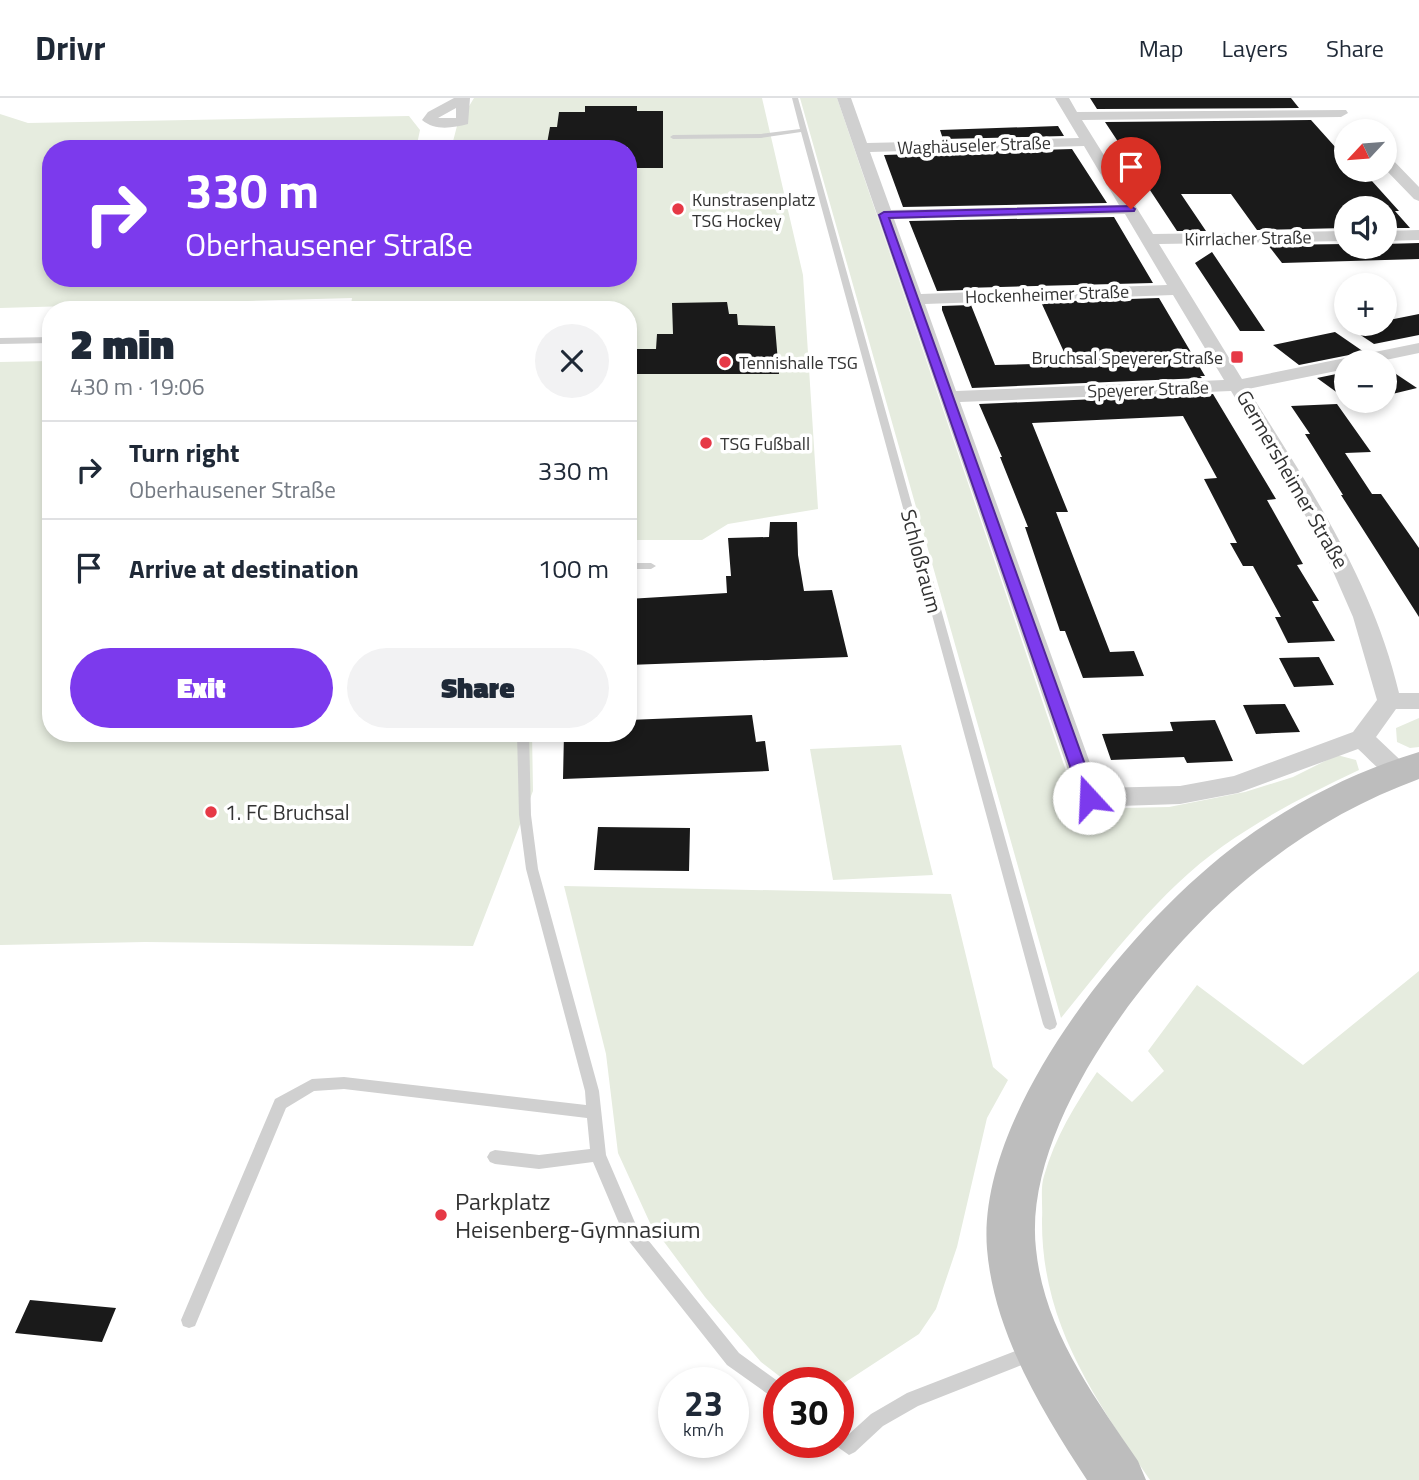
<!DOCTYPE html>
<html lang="en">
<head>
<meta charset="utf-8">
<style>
	:root { --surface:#fff; --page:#f2f2f3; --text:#1f2937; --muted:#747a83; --line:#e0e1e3; --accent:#7c3aed }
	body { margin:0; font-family:"Titillium Web",sans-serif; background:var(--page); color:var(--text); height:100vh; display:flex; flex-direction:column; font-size:26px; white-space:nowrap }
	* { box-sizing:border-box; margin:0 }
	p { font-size:23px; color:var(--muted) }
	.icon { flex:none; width:38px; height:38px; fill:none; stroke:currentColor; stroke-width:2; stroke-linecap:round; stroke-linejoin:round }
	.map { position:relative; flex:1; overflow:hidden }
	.details { position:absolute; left:42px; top:203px; width:595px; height:441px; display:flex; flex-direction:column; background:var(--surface); border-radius:28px; box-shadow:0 4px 10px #0003 }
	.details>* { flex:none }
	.guide { position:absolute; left:42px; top:42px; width:595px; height:147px; border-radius:28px; box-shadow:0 4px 10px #0003; background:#7c3aed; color:#fff; overflow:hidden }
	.needle { width:46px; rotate:244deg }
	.fabs { position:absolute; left:1334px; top:21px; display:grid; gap:14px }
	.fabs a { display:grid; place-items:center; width:63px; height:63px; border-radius:50%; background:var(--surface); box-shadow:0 4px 10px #0003; font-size:35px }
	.speed { position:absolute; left:658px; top:1269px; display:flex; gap:14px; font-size:35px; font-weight:700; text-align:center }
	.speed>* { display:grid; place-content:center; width:91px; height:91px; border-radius:50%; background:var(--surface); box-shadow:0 4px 10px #0003; line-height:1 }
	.speed small { font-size:18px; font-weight:400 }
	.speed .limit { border:10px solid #d22; background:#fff; color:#111 }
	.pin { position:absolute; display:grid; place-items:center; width:60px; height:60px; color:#fff; margin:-72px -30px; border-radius:50% 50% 50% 0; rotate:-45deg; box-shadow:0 0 7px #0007 }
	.pin .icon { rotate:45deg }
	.me { position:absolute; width:77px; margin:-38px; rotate:340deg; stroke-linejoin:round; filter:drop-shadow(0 0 5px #0008) }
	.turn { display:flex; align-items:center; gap:24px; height:147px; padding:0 28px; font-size:32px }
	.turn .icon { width:91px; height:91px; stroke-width:2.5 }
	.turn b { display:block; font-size:49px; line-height:60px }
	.round { display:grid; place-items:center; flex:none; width:74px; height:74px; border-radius:37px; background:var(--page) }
	.summary { display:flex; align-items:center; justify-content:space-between; height:119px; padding:0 28px }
	h1 { font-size:42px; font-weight:800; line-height:52px }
	.primary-button { display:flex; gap:14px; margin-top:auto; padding:14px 28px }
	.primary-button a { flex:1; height:80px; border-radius:42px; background:var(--accent); color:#fff; font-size:28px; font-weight:800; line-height:80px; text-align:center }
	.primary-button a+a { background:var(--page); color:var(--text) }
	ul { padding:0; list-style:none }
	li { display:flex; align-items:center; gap:21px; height:98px; padding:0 28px; border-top:2px solid var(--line) }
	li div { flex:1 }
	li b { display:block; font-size:26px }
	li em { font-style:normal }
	header { display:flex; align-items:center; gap:42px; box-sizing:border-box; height:98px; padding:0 35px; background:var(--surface); border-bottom:2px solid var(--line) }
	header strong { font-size:33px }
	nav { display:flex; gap:38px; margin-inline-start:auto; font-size:24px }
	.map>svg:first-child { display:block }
</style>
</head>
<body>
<header>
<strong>Drivr</strong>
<nav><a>Map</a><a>Layers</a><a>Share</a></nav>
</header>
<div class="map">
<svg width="1419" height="1382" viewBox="0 0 1419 1382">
	<rect width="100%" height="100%" fill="#fff"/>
	<path fill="#e6ecdf" d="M474 0H762L803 177 818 411 728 426 702 442H628V212H350L352 200 0 210V16L28 25 409 18 420 32 416 51H51V180H628V51H451L457 28Z
		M800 0H837L1079 711 1169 709 1245 694 1293 679 1337 657 1356 662 1359 672C1312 694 1265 718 1223 748 1159 793 1110 860 1061 920Z
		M51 263V635H532L533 693 473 848 145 844 0 847V264Z
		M1419 620V649L1410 650 1397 644 1396 630Z
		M901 647 933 777 833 782 810 651Z
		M564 788 951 796 993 969 1008 982 987 1020 957 1149 936 1211 919 1236 838 1289V1284H787L761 1264 705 1199 650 1125 618 1055 606 956Z
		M1419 873V1382H1150C1094 1299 1041 1225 1042 1121 1043 1107 1040 1091 1044 1078 1055 1039 1075 1007 1097 974L1132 1004 1164 973 1148 953 1197 887 1303 967Z"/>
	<path fill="#1a1a1a" d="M1090 0H1291L1299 10 1097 11Z
		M585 8H637V13H663V70H628V49L546 51 550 29H557L559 14H585Z
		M1311 22 1346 61V72H1362L1399 113H1395L1410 130H1384V110H1346V130L1257 132 1231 96H1181L1206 133H1177L1105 24Z
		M1058 28 1064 38 943 41 940 32Z
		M1072 51 1107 105 903 109 884 57Z
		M1114 119 1153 185 964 190 965 192 937 193 909 123Z
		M1419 145V161L1282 165 1268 147 1346 146V149H1384V146Z
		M1212 154 1265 233H1240L1195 165Z
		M1159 200 1205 278H1200L1202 280 972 290 942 212V208L971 207 995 267 1069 265 1041 204Z
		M727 204 729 216H737L738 227 775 228 779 276H628V251H656L657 236H673L672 205Z
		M1419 216V237L1374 246 1350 230 1384 226V223Z
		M1335 234 1364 254 1299 267 1273 247Z
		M1384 268 1417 290 1384 298Z
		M1346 274V301L1317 280Z
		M1213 296 1276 401 1267 402 1303 466 1297 467 1319 503H1312L1335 543 1288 545 1275 519H1281L1253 468H1243L1230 445H1237L1204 381 1217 380 1183 318 1032 325 1068 414H1056L1110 554 1134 553 1144 578 1083 580 1065 533H1060L1025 429H1028L1000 359H1002L979 306Z
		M1337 306 1371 354 1345 355 1372 396H1381L1419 450V519L1341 397H1343L1305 336H1310L1291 308Z
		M770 424H797L798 457 804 493 832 492 848 559 628 567V501L727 495 726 478H731L728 440 769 439Z
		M1319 559 1334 587 1294 589 1279 560Z
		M1285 606 1300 634 1256 636 1243 607Z
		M752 617 756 644 765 643 769 673 563 681 564 635H628V622Z
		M1215 622 1233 663 1187 665 1184 659 1111 662 1102 636 1173 633 1170 624Z
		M598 729 690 730 689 773 594 772Z
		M30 1202 116 1210 102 1244 15 1235Z"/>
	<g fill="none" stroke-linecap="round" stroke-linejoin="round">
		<path fill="#d0d0d0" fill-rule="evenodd" d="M792 0H798L1057 926 1055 930 1050 932 1045 930 1043 926 801 34 761 40 673 41 670 39 673 37 761 36 800 31Z
			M51 239V245L0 246V240Z
			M628 465H651L656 468 651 471H628Z
			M517 635H529L531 717 538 771 599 993 606 1057 636 1127 739 1255 779 1284V1304L727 1267 624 1137 593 1064 539 1071 495 1066 490 1064 487 1059 490 1054 495 1052 539 1057 590 1051 587 1020 344 991 314 993 286 1010 195 1228 189 1230 183 1228 181 1222 275 1001 312 981 344 979 586 1007 585 993 526 771 519 717Z
			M1031 1247 1037 1249 1040 1255 1037 1261 918 1308 883 1328 855 1354 849 1357 832 1345 838 1344V1330L849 1336 871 1316 907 1295Z"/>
		<path fill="#d0d0d0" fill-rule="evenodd" d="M454 0H470L468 26C452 30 435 33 422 22L428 14ZM456 10V20H437H438Z
			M837 0H851L867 45 1079 40 1055 0H1069L1077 14 1346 12 1348 15 1341 19 1082 22 1153 136 1346 133V143L1159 146 1242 281 1419 245V255L1376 264H1346V271L1248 291C1309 389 1372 481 1399 595H1419V611H1396L1376 639 1413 674 1409 680C1388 686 1373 664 1358 651L1238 695 1180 706 1089 709 1080 707ZM1084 48 1119 107 891 112 870 54ZM1125 116 1167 187 921 196 894 121ZM1173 197 1224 282 956 293 925 206ZM1231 293 1318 439 1353 519 1377 602 1353 634 1234 678 1180 688 1099 690 960 304Z
			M1384 57 1389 58 1419 89V103L1414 101 1384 70Z
			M1419 132V142L1384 143V133Z"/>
		<path fill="#bdbdbd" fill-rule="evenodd" d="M1419 654V681C1365 701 1313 729 1267 765 1167 840 1021 1019 1036 1151 1044 1232 1094 1298 1138 1363L1146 1382H1087C1042 1313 994 1235 987 1151 976 1012 1134 822 1240 744 1293 705 1355 673 1419 654Z"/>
	</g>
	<path fill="#7c3aed" stroke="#51269a" stroke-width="2" d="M1131 108 1135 111 1134 113 889 120 1097 700 1089 706 1081 700 879 117 884 114Z"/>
	<g fill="#e63946" stroke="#fff" stroke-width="2.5">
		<circle cx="678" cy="111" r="7"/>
		<rect x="1230" y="252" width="14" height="14" rx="3.5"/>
		<circle cx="725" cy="264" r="7"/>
		<circle cx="706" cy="345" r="7"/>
		<circle cx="211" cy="714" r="7"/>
		<circle cx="441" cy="1117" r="7"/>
	</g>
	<g text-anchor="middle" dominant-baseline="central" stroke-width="7" stroke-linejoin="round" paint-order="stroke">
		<g font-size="18" fill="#333" stroke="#fff">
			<text transform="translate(974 47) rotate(-2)">Waghäuseler Straße</text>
			<text transform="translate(1248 140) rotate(-1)">Kirrlacher Straße</text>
			<text transform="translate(1047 196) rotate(-2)">Hockenheimer Straße</text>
			<text transform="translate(1148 291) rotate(-2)">Speyerer Straße</text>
		</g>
		<g font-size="18" fill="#333" stroke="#fff" text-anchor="start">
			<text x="692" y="101">Kunstrasenplatz<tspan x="692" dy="21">TSG Hockey</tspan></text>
			<text x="1223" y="259" text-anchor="end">Bruchsal Speyerer Straße</text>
			<text x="739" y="264">Tennishalle TSG</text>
			<text x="720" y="345">TSG Fußball</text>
		</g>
		<g font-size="21" fill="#333" stroke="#fff">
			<text transform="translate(1293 381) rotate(60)">Germersheimer Straße</text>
			<text transform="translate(922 463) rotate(75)">Schloßraum</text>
		</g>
		<g font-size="21" fill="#333" stroke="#fff" text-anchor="start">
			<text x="225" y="714">1. FC Bruchsal</text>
		</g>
		<g font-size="24" fill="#333" stroke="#fff" text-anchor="start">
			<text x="455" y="1103">Parkplatz<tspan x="455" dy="28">Heisenberg-Gymnasium</tspan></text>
		</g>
	</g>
</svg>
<div class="fabs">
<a><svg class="needle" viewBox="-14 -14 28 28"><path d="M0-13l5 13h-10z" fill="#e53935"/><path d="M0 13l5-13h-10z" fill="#747a83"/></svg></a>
<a><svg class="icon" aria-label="sound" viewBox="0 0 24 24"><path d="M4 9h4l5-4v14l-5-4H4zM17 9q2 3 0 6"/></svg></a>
<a>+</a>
<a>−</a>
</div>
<div class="speed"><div>23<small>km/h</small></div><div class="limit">30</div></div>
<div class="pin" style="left:1131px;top:111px;background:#d93025"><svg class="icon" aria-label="arrive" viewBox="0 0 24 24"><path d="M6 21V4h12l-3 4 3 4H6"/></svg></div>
<svg class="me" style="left:1089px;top:700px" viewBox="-20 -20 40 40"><circle r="19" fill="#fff"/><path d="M0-13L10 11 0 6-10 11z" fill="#7c3aed"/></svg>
<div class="guide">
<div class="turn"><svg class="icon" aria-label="right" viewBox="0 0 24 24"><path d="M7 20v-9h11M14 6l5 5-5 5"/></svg><div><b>330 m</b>Oberhausener Straße</div></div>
</div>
<section class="details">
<div class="summary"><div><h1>2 min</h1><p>430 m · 19:06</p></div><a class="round"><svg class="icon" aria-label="close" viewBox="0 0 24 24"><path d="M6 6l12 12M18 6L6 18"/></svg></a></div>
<ul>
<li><svg class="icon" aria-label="right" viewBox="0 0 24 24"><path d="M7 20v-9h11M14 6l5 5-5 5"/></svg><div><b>Turn right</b><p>Oberhausener Straße</p></div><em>330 m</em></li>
<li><svg class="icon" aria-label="arrive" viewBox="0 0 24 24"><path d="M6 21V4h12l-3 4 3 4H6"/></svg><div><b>Arrive at destination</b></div><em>100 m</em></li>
</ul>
<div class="primary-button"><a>Exit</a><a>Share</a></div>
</section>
</div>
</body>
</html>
